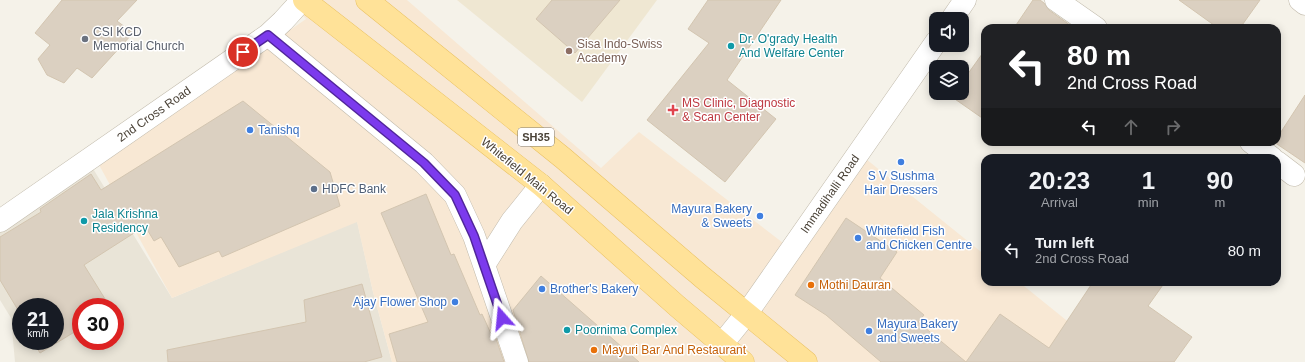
<!DOCTYPE html>
<html lang="en">
<head>
<meta charset="utf-8">
<style>
	:root { --surface:#171b24; --page:#20242c; --text:#f1f3f6; --muted:#9ea1a6 }
	body { margin:0; font-family:Arial,sans-serif; background:var(--page); color:var(--text); height:100vh; display:flex; flex-direction:column; font-size:15px; white-space:nowrap }
	* { box-sizing:border-box; margin:0 }
	p { font-size:13px; color:var(--muted) }
	.icon { flex:none; width:22px; height:22px; fill:none; stroke:currentColor; stroke-width:2; stroke-linecap:round; stroke-linejoin:round }
	.map { position:relative; flex:1; overflow:hidden }
	.drawer { position:absolute; left:981px; top:154px; width:300px; height:132px; display:flex; flex-direction:column; background:var(--surface); border-radius:12px; box-shadow:0 2px 10px #0003 }
	.drawer>* { flex:none }
	.guide { position:absolute; left:981px; top:24px; width:300px; height:122px; border-radius:12px; box-shadow:0 2px 10px #0003; background:#202124; color:#fff; overflow:hidden }
	.buttons { position:absolute; left:929px; top:12px; display:grid; gap:8px }
	.buttons a { display:grid; place-items:center; width:40px; height:40px; border-radius:8px; background:var(--surface); box-shadow:0 2px 10px #0003; font-size:20px }
	.speed { position:absolute; left:12px; top:298px; display:flex; gap:8px; font-size:20px; font-weight:700; text-align:center }
	.speed>* { display:grid; place-content:center; width:52px; height:52px; border-radius:50%; background:var(--surface); box-shadow:0 2px 10px #0003; line-height:1 }
	.speed small { font-size:10px; font-weight:400 }
	.speed .limit { border:6px solid #d22; background:#fff; color:#111 }
	.pin { position:absolute; display:grid; place-items:center; width:34px; height:34px; color:#fff; margin:-17px; border:2px solid #fff; border-radius:50%; box-shadow:0 1px 4px #0007 }
	.me { position:absolute; width:44px; margin:-22px; rotate:342deg; stroke-linejoin:round; filter:drop-shadow(0 0 3px #0008) }
	.turn { display:flex; align-items:center; gap:14px; height:84px; padding:0 20px; font-size:18px }
	.turn .icon { width:52px; height:52px; stroke-width:2.5 }
	.turn b { display:block; font-size:28px; line-height:34px }
	.lanes { display:flex; align-items:center; height:38px; padding:0 20px; background:#0003; justify-content:center; gap:20px; direction:ltr }
	.lanes .off { opacity:.35 }
	.eta { display:flex; justify-content:space-evenly; align-items:center; height:68px; text-align:center }
	.eta b { font-size:24px; font-weight:600; line-height:28px }
	ul { padding:0; list-style:none }
	li { display:flex; align-items:center; gap:12px; height:56px; padding:0 20px }
	li div { flex:1 }
	li b { display:block; font-size:15px }
	li em { font-style:normal }
	.map>svg:first-child { display:block }
</style>
</head>
<body>
<div class="map">
<svg width="1305" height="362" viewBox="0 0 1305 362">
	<rect width="100%" height="100%" fill="#f5f2e9"/>
	<path fill="#e9e4d7" fill-rule="evenodd" d="M92 167 172 298 357 221 373 292 392 362H15L11 318 0 300V230ZM21 307H55V341H21ZM81 307H115V341H81Z"/>
	<path fill="#f8e8d4" d="M289 0H407L601 168 639 132 800 256 866 159 985 255V282H1019L1118 362H392L373 292 357 222 172 298 98 163 306 19Z"/>
	<path fill="#efe7d2" d="M457 0H657L582 102Z"/>
	<path fill="#dbd0c1" stroke="#d3c5b0" d="M62 0H137L117 21 133 33 92 78 77 68 64 83 47 75 38 59 50 45 35 33Z
		M552 0H620L575 53 536 19Z
		M708 0H781L727 80 776 119 725 182 647 120 709 43 688 29Z
		M1033 0H1040L1044 3 1049 10 1074 28H1014Z
		M1179 0H1260L1240 28H1218Z
		M985 50V120L952 97 954 93H962V82Z
		M1305 95V163L1274 142H1277V138Z
		M243 101 330 172 340 206 222 257 219 251 179 267 161 237 154 241 145 226 84 265 110 307H81V328L40 353 33 341H55V307H21V315L0 280V237L41 212 40 209 91 174 101 190Z
		M426 194 451 255 454 254 480 315 482 314 492 336 494 333 504 362H397L389 334 428 322 381 213Z
		M846 218 897 252 880 278 924 315 918 322 966 362H881L826 315 795 295Z
		M541 276 639 362H529L513 310Z
		M1093 282H1165L1148 306 1192 337 1174 362H966L1000 314 1049 348Z
		M362 284 382 357 364 362H168L167 350 306 322 304 300Z"/>
	<g fill="none" stroke-linecap="round" stroke-linejoin="round">
		<g stroke="#c1baab" stroke-width="23">
			<path id="minor" d="M1056 0 1096 28
				M1300 0 1305 4
				M268 35 424 163 455 195 474 236 484 265
				M1251 142 1272 158
				M1277 162 1294 175
				M0 221 268 35 283 21 302 0
				M517 362 484 265 512 221 541 185"/>
		</g>
		<g stroke="#c1baab" stroke-width="23">
			<path id="tertiary" d="M952 19 965 0
				M722 344 747 313 936 42"/>
		</g>
		<g stroke="#eac162" stroke-width="23">
			<path id="primary" d="M304 0 541 185 677 306 743 362
				M367 0 563 158 702 277 806 362"/>
		</g>
		<use href="#minor" stroke="#fff" stroke-width="22"/>
		<use href="#tertiary" stroke="#fff" stroke-width="22"/>
		<use href="#primary" stroke="#ffe298" stroke-width="22"/>
	</g>
	<g fill="none" stroke-linecap="round" stroke-linejoin="round">
		<g stroke="#51269a" stroke-width="10">
			<path id="route" d="M243 52 268 35 424 163 455 195 474 236 502 318"/>
		</g>
		<use href="#route" stroke="#7c3aed" stroke-width="7"/>
	</g>
	<circle fill="#6b7280" stroke="#fff" stroke-width="1.5" cx="85" cy="39" r="4"/>
	<g fill="#0f9aa8" stroke="#fff" stroke-width="1.5">
		<circle cx="731" cy="46" r="4"/>
		<circle cx="84" cy="221" r="4"/>
		<circle cx="567" cy="330" r="4"/>
	</g>
	<circle fill="#8d6e63" stroke="#fff" stroke-width="1.5" cx="569" cy="51" r="4"/>
	<path fill="#e0444e" stroke="#fff" stroke-width="1.5" d="M671 104h4v4h4v4h-4v4h-4v-4h-4v-4h4z"/>
	<g fill="#3f7fe0" stroke="#fff" stroke-width="1.5">
		<circle cx="250" cy="130" r="4"/>
		<circle cx="901" cy="162" r="4"/>
		<circle cx="760" cy="216" r="4"/>
		<circle cx="858" cy="238" r="4"/>
		<circle cx="542" cy="289" r="4"/>
		<circle cx="455" cy="302" r="4"/>
		<circle cx="869" cy="331" r="4"/>
	</g>
	<circle fill="#5c6f8a" stroke="#fff" stroke-width="1.5" cx="314" cy="189" r="4"/>
	<g fill="#e8710a" stroke="#fff" stroke-width="1.5">
		<circle cx="811" cy="285" r="4"/>
		<circle cx="594" cy="350" r="4"/>
	</g>
	<g text-anchor="middle" dominant-baseline="central" stroke-width="3" stroke-linejoin="round" paint-order="stroke">
		<rect fill="#fff" stroke="#807b73" stroke-width="1" x="518" y="128" width="36" height="18" rx="3"/>
		<g font-size="11" font-weight="bold" fill="#4a4237">
			<text x="536" y="137">SH35</text>
		</g>
		<g font-size="12" fill="#5b616d" stroke="#fff" text-anchor="start">
			<text x="93" y="32">CSI KCD<tspan x="93" dy="14">Memorial Church</tspan></text>
		</g>
		<g font-size="12" fill="#0d838f" stroke="#fff" text-anchor="start">
			<text x="739" y="39">Dr. O'grady Health<tspan x="739" dy="14">And Welfare Center</tspan></text>
			<text x="92" y="214">Jala Krishna<tspan x="92" dy="14">Residency</tspan></text>
			<text x="575" y="330">Poornima Complex</text>
		</g>
		<g font-size="12" fill="#785e54" stroke="#fff" text-anchor="start">
			<text x="577" y="44">Sisa Indo-Swiss<tspan x="577" dy="14">Academy</tspan></text>
		</g>
		<g font-size="12" fill="#be3a42" stroke="#fff" text-anchor="start">
			<text x="682" y="103">MS Clinic, Diagnostic<tspan x="682" dy="14">&amp; Scan Center</tspan></text>
		</g>
		<g font-size="12" fill="#4a4237" stroke="#fff">
			<text transform="translate(154 114) rotate(-35)">2nd Cross Road</text>
			<text transform="translate(527 176) rotate(39)">Whitefield Main Road</text>
			<text transform="translate(830 194) rotate(-55)">Immadihalli Road</text>
		</g>
		<g font-size="12" fill="#366cbe" stroke="#fff" text-anchor="start">
			<text x="258" y="130">Tanishq</text>
			<text x="901" y="176" text-anchor="middle">S V Sushma<tspan x="901" dy="14">Hair Dressers</tspan></text>
			<text x="752" y="209" text-anchor="end">Mayura Bakery<tspan x="752" dy="14">&amp; Sweets</tspan></text>
			<text x="866" y="231">Whitefield Fish<tspan x="866" dy="14">and Chicken Centre</tspan></text>
			<text x="550" y="289">Brother's Bakery</text>
			<text x="447" y="302" text-anchor="end">Ajay Flower Shop</text>
			<text x="877" y="324">Mayura Bakery<tspan x="877" dy="14">and Sweets</tspan></text>
		</g>
		<g font-size="12" fill="#4e5e75" stroke="#fff" text-anchor="start">
			<text x="322" y="189">HDFC Bank</text>
		</g>
		<g font-size="12" fill="#c56008" stroke="#fff" text-anchor="start">
			<text x="819" y="285">Mothi Dauran</text>
			<text x="602" y="350">Mayuri Bar And Restaurant</text>
		</g>
	</g>
</svg>
<div class="buttons">
<a><svg class="icon" aria-label="sound" viewBox="0 0 24 24"><path d="M4 9h4l5-4v14l-5-4H4zM17 9q2 3 0 6"/></svg></a>
<a><svg class="icon" aria-label="layers" viewBox="0 0 24 24"><path d="M12 4l9 5-9 5-9-5zM3 14l9 5 9-5"/></svg></a>
</div>
<div class="speed"><div>21<small>km/h</small></div><div class="limit">30</div></div>
<div class="pin" style="left:243px;top:52px;background:#d93025"><svg class="icon" aria-label="arrive" viewBox="0 0 24 24"><path d="M6 21V4h12l-3 4 3 4H6"/></svg></div>
<svg class="me" style="left:502px;top:318px" viewBox="-20 -20 40 40"><path d="M0-17L14 15 0 8-14 15z" fill="#7c3aed" stroke="#fff" stroke-width="4"/></svg>
<div class="guide">
<div class="turn"><svg class="icon" aria-label="left" viewBox="0 0 24 24"><path d="M17 20v-9H6M10 6l-5 5 5 5"/></svg><div><b>80 m</b>2nd Cross Road</div></div>
<div class="lanes"><svg class="icon" aria-label="left" viewBox="0 0 24 24"><path d="M17 20v-9H6M10 6l-5 5 5 5"/></svg><svg class="icon off" aria-label="ahead" viewBox="0 0 24 24"><path d="M12 20V5M6 11l6-6 6 6"/></svg><svg class="icon off" aria-label="right" viewBox="0 0 24 24"><path d="M7 20v-9h11M14 6l5 5-5 5"/></svg></div>
</div>
<section class="drawer">
<div class="eta">
<div><b>20:23</b><p>Arrival</p></div>
<div><b>1</b><p>min</p></div>
<div><b>90</b><p>m</p></div>
</div>
<ul>
<li><svg class="icon" aria-label="left" viewBox="0 0 24 24"><path d="M17 20v-9H6M10 6l-5 5 5 5"/></svg><div><b>Turn left</b><p>2nd Cross Road</p></div><em>80 m</em></li>
</ul>
</section>
</div>
</body>
</html>
